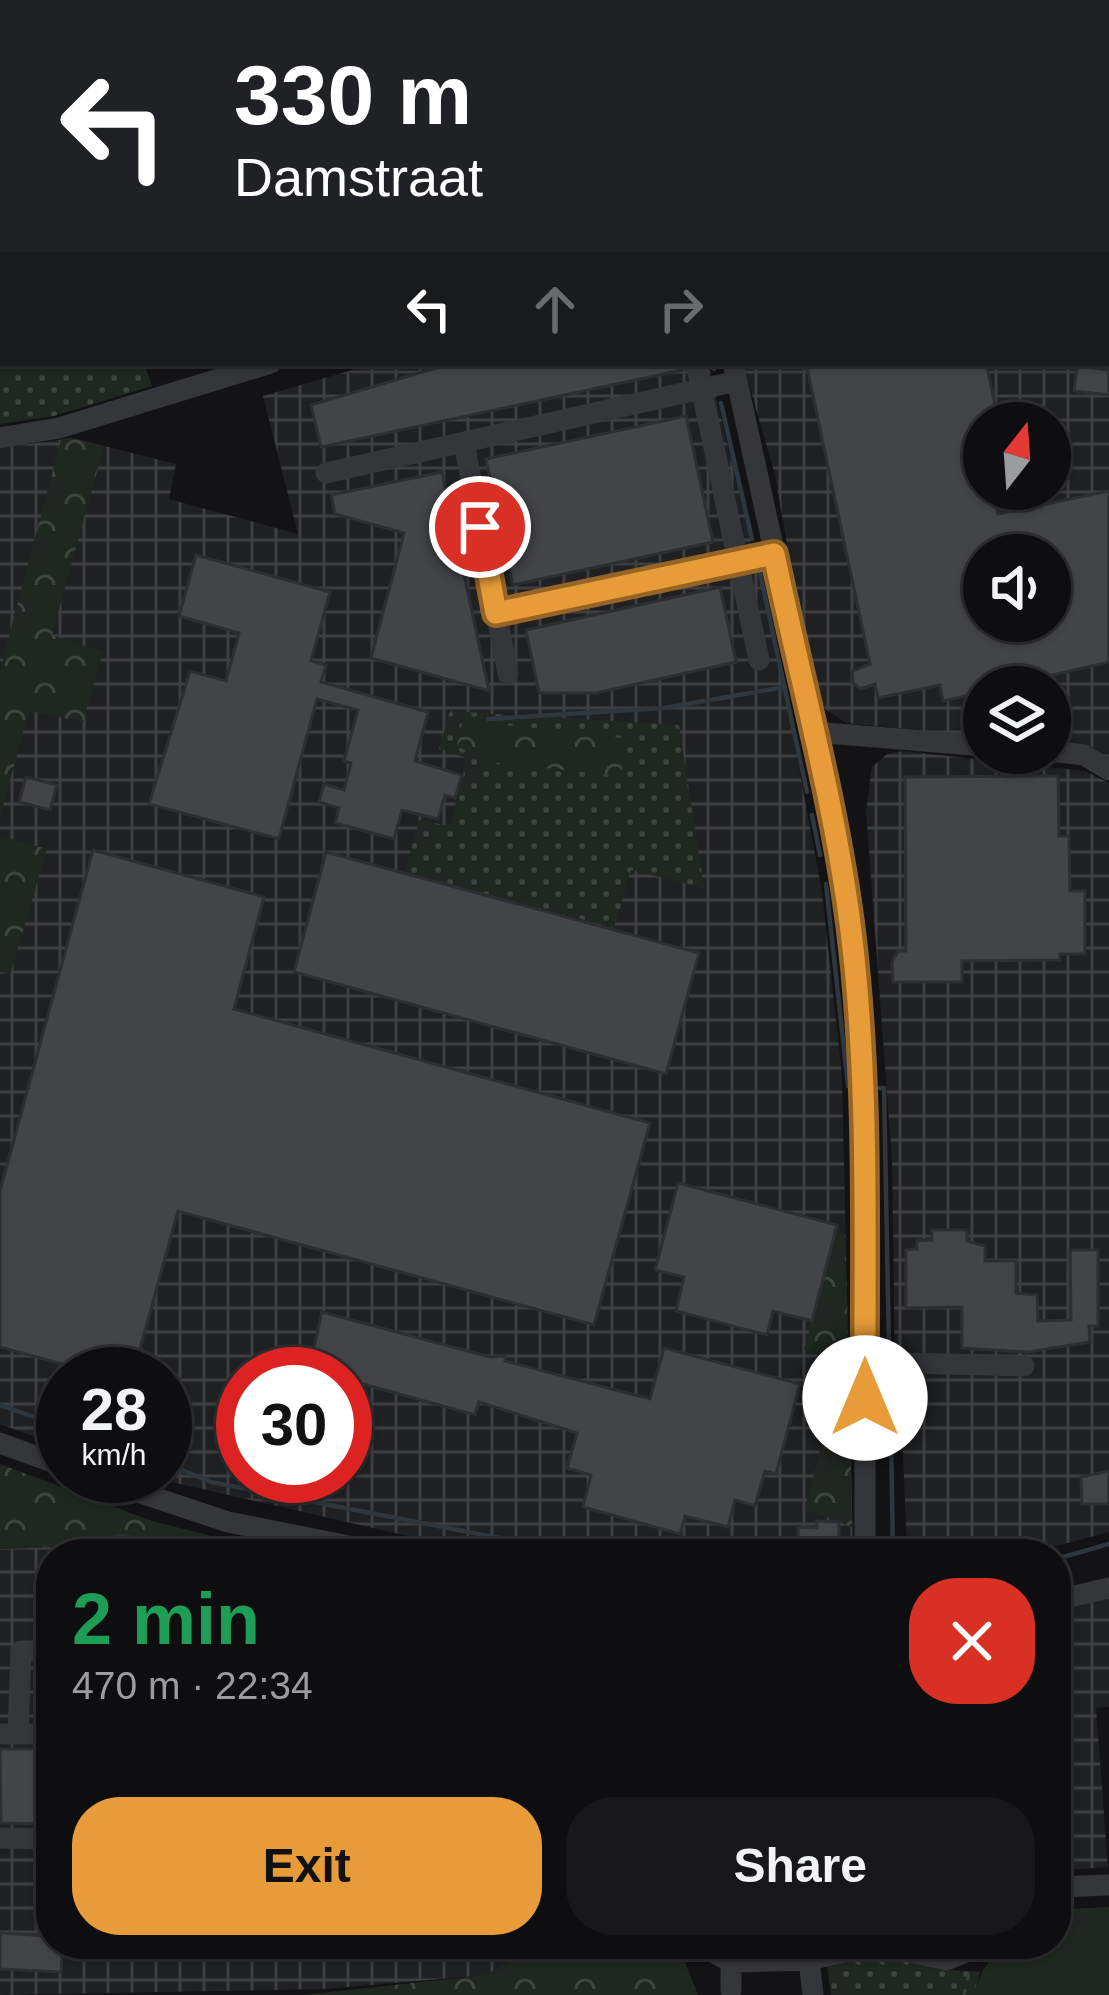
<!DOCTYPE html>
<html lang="en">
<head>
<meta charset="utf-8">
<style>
	:root { --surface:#0e0e10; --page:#171719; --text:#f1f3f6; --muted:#9b9c9f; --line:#2e2e30; --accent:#e79c39 }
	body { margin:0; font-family:Arial,sans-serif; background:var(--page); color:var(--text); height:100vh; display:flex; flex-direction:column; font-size:45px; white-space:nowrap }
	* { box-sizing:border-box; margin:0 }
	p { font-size:39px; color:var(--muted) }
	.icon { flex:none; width:66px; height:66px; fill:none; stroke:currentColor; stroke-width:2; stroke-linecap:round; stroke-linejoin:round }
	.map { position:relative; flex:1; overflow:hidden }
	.details { position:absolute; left:36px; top:1539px; width:1035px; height:420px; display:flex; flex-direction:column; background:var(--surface); border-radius:48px; box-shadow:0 3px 9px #0004,0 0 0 3px var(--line) }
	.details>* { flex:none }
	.hud { position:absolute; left:0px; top:0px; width:1110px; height:366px; box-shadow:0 3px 9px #0004,0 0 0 3px var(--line); background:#202124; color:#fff; overflow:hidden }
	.needle { width:78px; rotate:17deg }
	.tools { position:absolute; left:963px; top:402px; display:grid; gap:24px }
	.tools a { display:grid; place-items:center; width:108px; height:108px; border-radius:50%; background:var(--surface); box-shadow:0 3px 9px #0004,0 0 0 3px var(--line); font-size:60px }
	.speed { position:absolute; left:36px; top:1347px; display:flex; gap:24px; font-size:60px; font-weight:700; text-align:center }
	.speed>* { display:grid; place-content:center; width:156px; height:156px; border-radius:50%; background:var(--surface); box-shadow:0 3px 9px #0004,0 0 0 3px var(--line); line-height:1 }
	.speed small { font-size:30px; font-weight:400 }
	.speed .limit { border:18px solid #d22; background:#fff; color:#111 }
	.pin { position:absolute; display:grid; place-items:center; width:102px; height:102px; color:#fff; margin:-51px; border:6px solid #fff; border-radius:50%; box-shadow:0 3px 12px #0007 }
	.me { position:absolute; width:132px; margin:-66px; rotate:0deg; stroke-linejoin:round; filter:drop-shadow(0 0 9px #0008) }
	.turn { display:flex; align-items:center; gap:42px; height:252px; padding:0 36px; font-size:54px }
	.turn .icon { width:156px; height:156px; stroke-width:2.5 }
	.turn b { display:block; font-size:84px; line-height:102px }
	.lanes { display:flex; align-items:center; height:114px; padding:0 36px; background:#0003; justify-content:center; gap:60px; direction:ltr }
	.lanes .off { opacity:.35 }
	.round { display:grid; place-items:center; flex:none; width:126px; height:126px; border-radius:48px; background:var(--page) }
	.summary { display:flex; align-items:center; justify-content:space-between; height:204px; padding:0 36px }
	h1 { font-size:72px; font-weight:700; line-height:90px; color:#1e9e55 }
	.action { display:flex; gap:24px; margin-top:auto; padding:24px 36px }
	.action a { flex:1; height:138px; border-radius:48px; background:var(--accent); color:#111; font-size:48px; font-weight:700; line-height:138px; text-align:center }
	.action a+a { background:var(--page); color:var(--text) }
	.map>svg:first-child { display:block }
</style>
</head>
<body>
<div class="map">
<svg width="1109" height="1995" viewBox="0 0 1109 1995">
	<defs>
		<pattern id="industrial-grid" width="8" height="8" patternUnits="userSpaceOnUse" patternTransform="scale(3)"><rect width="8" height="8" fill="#1f2022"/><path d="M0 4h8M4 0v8" fill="none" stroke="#3d3e40"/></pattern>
		<pattern id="grass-dots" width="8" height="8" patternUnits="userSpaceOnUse" patternTransform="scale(3)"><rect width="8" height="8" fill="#202720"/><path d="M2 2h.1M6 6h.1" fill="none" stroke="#3d443e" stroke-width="1.8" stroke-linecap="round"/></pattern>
		<pattern id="forest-crowns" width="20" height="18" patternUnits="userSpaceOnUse" patternTransform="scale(3)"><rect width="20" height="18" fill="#202720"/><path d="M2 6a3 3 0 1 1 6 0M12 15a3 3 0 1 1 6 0" fill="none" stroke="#3d443e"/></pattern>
	</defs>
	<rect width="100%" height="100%" fill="#131315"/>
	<path fill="url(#industrial-grid)" fill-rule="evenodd" d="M1109 61V758L1090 746 1050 742V687H984V737L846 723 824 708 807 662 775 475 743 363H1107ZM984 423H1050V489H984ZM984 555H1050V621H984Z
		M376 363H708L778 655 822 892 842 1075 853 1554H487L145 1476H165V1374H63V1447L0 1424V448L72 438 176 464 169 499 298 534 263 396ZM243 1374H345V1476H243Z
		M903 751 1085 771 1109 783V1532L1026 1554H907L900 1376 895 1374 892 1160 866 811 872 767 887 754Z
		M149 1544 236 1554H51V1944H678L522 1954 486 1975 325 1989 0 1995V1549Z
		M1109 1598V1707L1096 1708 1108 1867 1056 1871V1611Z"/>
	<path fill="url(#grass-dots)" d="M0 0 21 3H3V363H144L152 386 54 416 0 424Z
		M450 711 679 725 704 888 631 870 614 928 405 872 419 820 450 826 467 758 439 749Z
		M737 1944H918L916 1961 936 1969 980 1972 974 1995H831L826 1956 731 1962Z"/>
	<path fill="url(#forest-crowns)" d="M72 438 104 446 52 635 103 652 83 722 29 711 0 817V670L61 439Z
		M463 720 629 739 620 776 489 762 457 746Z
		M0 836 47 849 10 975 0 972Z
		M835 1233 845 1234 852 1527 805 1509 842 1363 804 1350Z
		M0 1464 152 1521 259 1548 255 1554 149 1544 0 1549Z
		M678 1944 698 1995H303L486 1975 522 1954Z"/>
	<path fill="#202720" d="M1109 1907V1995H974C986 1947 1011 1944 1056 1944V1915L1067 1909Z"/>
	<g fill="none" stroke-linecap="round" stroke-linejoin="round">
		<path stroke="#2d373d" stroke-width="4.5" d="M1107 65 1109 63
			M1107 68H1109
			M713 363 714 369
			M721 403 752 539
			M760 573 807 792
			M488 719 664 708 785 687
			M812 815 820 855
			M826 884 848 1086
			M879 1088H884L889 1348
			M890 1376 893 1554
			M0 1405 63 1427
			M165 1463 211 1482 582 1554
			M1056 1559 1109 1544"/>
	</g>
	<path fill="#424448" stroke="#2d2e31" stroke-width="3" fill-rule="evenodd" d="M453 363H681L682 370 321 447 311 405Z
		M806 363H986L999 423H984V489H992L998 514 1109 491V662L1053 675 1055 687H984V692L943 701 940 685 878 698 875 684 861 689 853 683 852 671 870 664ZM984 555H1050V621H984Z
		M1077 366 1109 370V395L1074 391Z
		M686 416 713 542 513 585 486 459Z
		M442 472 489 691 371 658 404 533 335 514 331 495Z
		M196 555 330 592 311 661 326 665 321 682 428 712 415 761 462 775 455 798 445 795 438 819 402 810 394 839 335 823 339 808 319 802 324 784 344 790 351 763 344 761 358 710 317 699 279 839 149 804 190 671 226 681 239 633 179 616Z
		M720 587 736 662 596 693H539L526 630Z
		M1058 776 1059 836H1069L1070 891H1085V954H1060V960L962 961V982H893L892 962 898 951H906L905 777Z
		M26 777 57 785 50 810 19 802Z
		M93 850 264 897 234 1009 650 1123 594 1325 178 1211 133 1374H98L0 1347V1191Z
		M326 852 699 953 666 1074 294 972Z
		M678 1183 837 1225 812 1321 773 1311 767 1335 676 1311 684 1277 655 1270Z
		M932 1230H967V1241L985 1246V1261H1016V1293L1037 1295 1038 1321 1071 1320 1070 1250H1098V1326H1089L1090 1342 1028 1352 962 1348V1307L906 1308V1250L917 1249V1241L932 1240Z
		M322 1312 490 1357 505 1356V1361L650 1399 664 1348 800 1384 776 1474 765 1471 755 1506 735 1500 728 1527 685 1516 680 1534 583 1507 591 1475 567 1468 577 1433 479 1402 475 1415 345 1379V1374L309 1369Z
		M1109 1471V1504H1082L1081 1477Z
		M817 1521 839 1522V1542H798V1527L817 1528Z
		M120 1535 187 1547V1554H105V1538Z
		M0 1749H44L43 1824 1 1823Z
		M0 1933 51 1936V1944H63L61 1972 0 1969Z"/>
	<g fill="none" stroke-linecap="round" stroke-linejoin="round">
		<path stroke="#3b3d41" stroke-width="3" stroke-dasharray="6 9" stroke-linecap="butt" d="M964 1995 969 1974"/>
		<path stroke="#35363a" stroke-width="21" d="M776 3 778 0
			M1107 292H1109
			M1107 344 1109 346
			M696 363 759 660
			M733 363 837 838 851 928 865 1149V1554
			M0 438 59 428 271 363
			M464 442 508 674
			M326 473 737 381
			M496 612 774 554
			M814 732 984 746
			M1050 751 1084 755 1109 770
			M865 1362 1024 1366
			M0 1443 63 1466
			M90 1476 228 1522 389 1554
			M1056 1600 1109 1588
			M0 1734H51
			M18 1734 21 1651H51
			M0 1838 51 1839
			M1056 1887 1109 1885
			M699 1944 731 1962 809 1960 813 1995
			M879 1944 946 1960 986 1944
			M809 1960 877 1944
			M731 1962V1990"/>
	</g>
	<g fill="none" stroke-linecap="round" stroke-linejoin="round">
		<g stroke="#966525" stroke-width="30">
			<path id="route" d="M480 527 496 613 774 554C800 679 835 803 851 931 870 1086 864 1242 865 1398"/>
		</g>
		<use href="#route" stroke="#e79c39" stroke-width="21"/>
	</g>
</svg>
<div class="tools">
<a><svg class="needle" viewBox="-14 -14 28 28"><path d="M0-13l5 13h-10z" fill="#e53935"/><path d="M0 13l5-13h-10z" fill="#9b9c9f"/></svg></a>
<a><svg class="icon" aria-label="sound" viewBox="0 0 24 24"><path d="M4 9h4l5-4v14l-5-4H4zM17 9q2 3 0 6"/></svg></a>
<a><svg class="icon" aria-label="layers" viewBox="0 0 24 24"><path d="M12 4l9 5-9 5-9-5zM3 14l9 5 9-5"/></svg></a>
</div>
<div class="speed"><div>28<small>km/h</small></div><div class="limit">30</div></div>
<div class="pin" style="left:480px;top:527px;background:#d93025"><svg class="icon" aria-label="arrive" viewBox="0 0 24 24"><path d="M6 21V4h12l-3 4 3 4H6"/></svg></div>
<svg class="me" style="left:865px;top:1398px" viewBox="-20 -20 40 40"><circle r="19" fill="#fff"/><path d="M0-13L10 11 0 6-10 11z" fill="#e79c39"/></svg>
<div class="hud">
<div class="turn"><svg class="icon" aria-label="left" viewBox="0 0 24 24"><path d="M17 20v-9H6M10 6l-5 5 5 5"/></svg><div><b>330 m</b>Damstraat</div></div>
<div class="lanes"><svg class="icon" aria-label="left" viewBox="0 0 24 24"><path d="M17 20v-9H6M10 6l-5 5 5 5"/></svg><svg class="icon off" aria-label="ahead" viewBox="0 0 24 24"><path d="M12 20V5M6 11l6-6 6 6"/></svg><svg class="icon off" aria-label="right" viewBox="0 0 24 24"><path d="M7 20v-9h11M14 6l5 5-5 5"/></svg></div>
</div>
<section class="details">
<div class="summary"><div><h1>2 min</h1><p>470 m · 22:34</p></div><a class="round" style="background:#d93025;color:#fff"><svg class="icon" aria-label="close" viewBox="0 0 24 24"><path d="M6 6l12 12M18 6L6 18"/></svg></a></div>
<div class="action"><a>Exit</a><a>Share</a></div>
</section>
</div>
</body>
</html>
